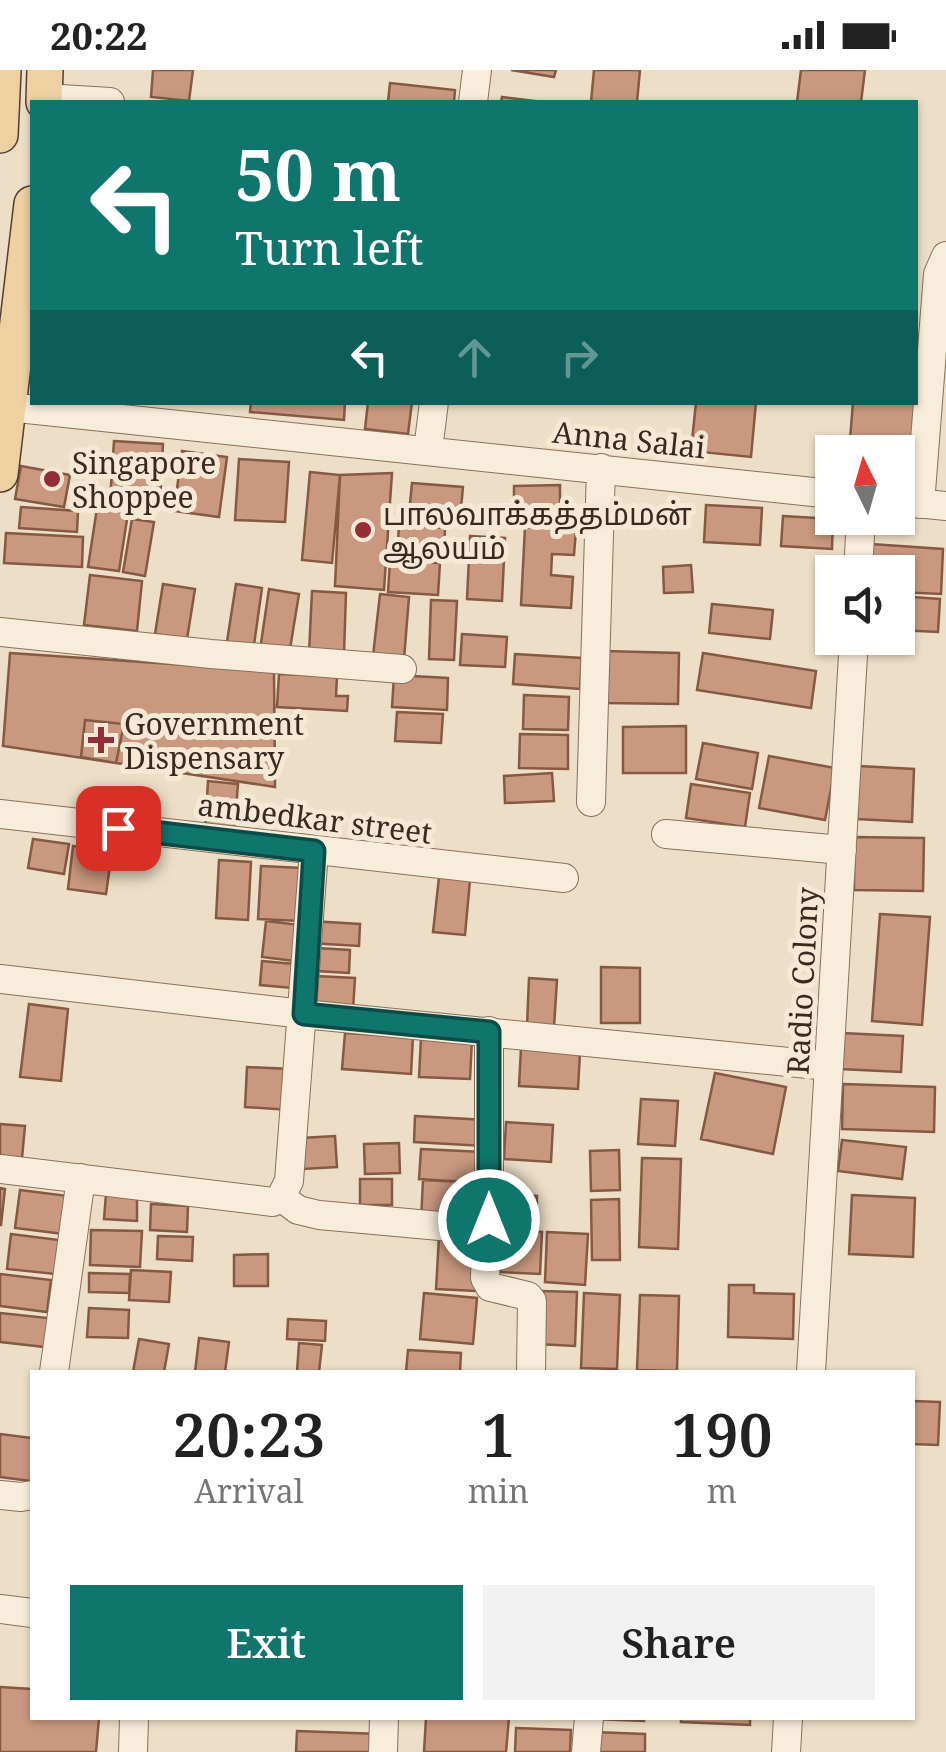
<!DOCTYPE html>
<html lang="en">
<head>
<meta charset="utf-8">
<style>
	:root { --surface:#fff; --page:#f2f2f2; --text:#222; --muted:#767676; --accent:#0f766e }
	body { margin:0; font-family:"Noto Serif","Noto Sans Tamil",serif; background:var(--page); color:var(--text); height:100vh; display:flex; flex-direction:column; font-size:38px; white-space:nowrap }
	* { box-sizing:border-box; margin:0 }
	p { font-size:32px; color:var(--muted) }
	.icon { flex:none; width:55px; height:55px; fill:none; stroke:currentColor; stroke-width:2; stroke-linecap:round; stroke-linejoin:round }
	.map { position:relative; flex:1; overflow:hidden }
	.side { position:absolute; left:30px; top:1300px; width:885px; height:350px; display:flex; flex-direction:column; background:var(--surface); border-radius:0px; box-shadow:0 2px 8px #0004 }
	.side>* { flex:none }
	.banner { position:absolute; left:30px; top:30px; width:888px; height:305px; border-radius:0px; box-shadow:0 2px 8px #0004; background:#0f766e; color:#fff; overflow:hidden }
	.needle { width:65px; rotate:355deg }
	.controls { position:absolute; left:815px; top:365px; display:grid; gap:20px }
	.controls a { display:grid; place-items:center; width:100px; height:100px; border-radius:0px; background:var(--surface); box-shadow:0 2px 8px #0004; font-size:50px }
	.pin { position:absolute; display:grid; place-items:center; width:85px; height:85px; color:#fff; margin:-42px; border-radius:20px; box-shadow:0 5px 15px #0006 }
	.me { position:absolute; width:110px; margin:-55px; rotate:0deg; stroke-linejoin:round; filter:drop-shadow(0 0 8px #0008) }
	.turn { display:flex; align-items:center; gap:35px; height:210px; padding:0 40px; font-size:45px }
	.turn .icon { width:130px; height:130px; stroke-width:2.5 }
	.turn b { display:block; font-size:70px; line-height:85px }
	.lanes { display:flex; align-items:center; height:95px; padding:0 40px; background:#0003; justify-content:center; gap:50px; direction:ltr }
	.lanes .off { opacity:.35 }
	.eta { display:flex; justify-content:space-evenly; align-items:center; height:170px; text-align:center }
	.eta b { font-size:60px; font-weight:600; line-height:70px }
	.button { display:flex; gap:20px; margin-top:auto; padding:20px 40px }
	.button a { flex:1; height:115px; border-radius:0px; background:var(--accent); color:#fff; font-size:40px; font-weight:600; line-height:115px; text-align:center }
	.button a+a { background:var(--page); color:var(--text) }
	.status { display:flex; justify-content:space-between; align-items:center; height:70px; padding:0 50px; background:var(--surface); direction:ltr }
	.status svg { height:28px; fill:currentColor }
	.map>svg:first-child { display:block }
</style>
</head>
<body>
<div class="status"><b>20:22</b><svg viewBox="0 0 49 12"><path d="M0 12V9h3v3zM5 12V6h3v6zM10 12V3h3v9zM15 12V0h3v12zM26 1h20v11H26zM47 4h2v5h-2z"/></svg></div>
<div class="map">
<svg width="946" height="1682" viewBox="0 0 946 1682">
	<rect width="100%" height="100%" fill="#eddfc7"/>
	<path fill="#c9987e" stroke="#865943" stroke-width="2.5" d="M153 0H193L189 31 151 27Z
		M511 0H556L554 7Z
		M594 0H640L637 32H591Z
		M801 0H865L861 32H797Z
		M390 13 455 20 454 32H388Z
		M502 27 543 32H501Z
		M915 265 927 266 916 393 898 391V382H849L853 332H915Z
		M251 332H345L344 350 250 342Z
		M368 332H412L408 364 365 359Z
		M696 332H756L751 387 691 381Z
		M114 371 163 374 160 433 110 430Z
		M182 381 227 387 219 447 174 441Z
		M239 389 289 392 285 452 235 450Z
		M21 396 70 405 64 437 15 429Z
		M310 402 340 405 332 493 302 490Z
		M392 403 384 520 335 516 340 405Z
		M412 413 463 417 460 449 409 444Z
		M560 415V441L514 442V416Z
		M706 435 762 438 760 475 704 472Z
		M21 437 78 441 77 462 19 458Z
		M97 438 128 443 119 501 88 497Z
		M783 446 833 449 832 479 781 476Z
		M132 449 154 452 145 506 123 502Z
		M399 455 445 458 444 489 397 487Z
		M525 457 576 460 574 485 552 484 551 505 573 507 571 538 521 535Z
		M6 463 83 467 82 497 4 493Z
		M470 466 505 468 502 531 467 529Z
		M871 474 943 479 941 524 898 522V502H870Z
		M390 491 440 493 438 525 388 522Z
		M691 495 693 522 664 523 663 497Z
		M90 505 142 511 137 561 84 555Z
		M163 514 195 519 187 569 155 564Z
		M236 514 262 518 253 582 226 578Z
		M269 519 299 524 289 585 260 580Z
		M312 521 346 523 344 584 309 583Z
		M380 524 409 527 404 589 373 586Z
		M898 526 940 529 938 562 898 560Z
		M431 530 457 531 454 590 429 589Z
		M712 534 773 540 770 569 709 563Z
		M462 564 507 567 505 597 460 595Z
		M605 581 679 583 678 634 605 633Z
		M10 583 274 601 275 717 3 676Z
		M703 583 816 601 811 638 697 620Z
		M515 584 582 588 580 619 513 614Z
		M279 604 337 606 336 626H348L347 641 277 637Z
		M394 605 448 608 447 640 392 637Z
		M524 625 569 627 568 660 523 659Z
		M397 642 443 644 441 673 395 671Z
		M85 650 124 654 116 693 81 687Z
		M686 656V703H623V657Z
		M520 664 568 665V699L519 698Z
		M703 673 758 683 752 719 696 709Z
		M769 686 835 698 825 750 759 738Z
		M859 696 914 699 912 752 857 749Z
		M552 703 554 731 505 733 504 706Z
		M208 711 238 714 234 763 205 761Z
		M691 714 750 723 745 757 686 748Z
		M854 767 924 768 923 821 854 820Z
		M33 769 69 774 64 804 28 798Z
		M73 776 112 781 106 824 68 819Z
		M219 790 251 792 248 850 216 848Z
		M261 796 302 798 300 851 258 849Z
		M439 807 470 810 465 865 433 862Z
		M880 844 930 847 922 955 872 951Z
		M266 851 300 855 295 891 262 887Z
		M311 851 360 854 359 876 310 873Z
		M317 878 350 880 349 903 316 901Z
		M262 891 294 894 292 918 260 915Z
		M601 897 640 898V953H601Z
		M316 906 355 908 353 940 314 937Z
		M529 908 557 910 554 957 527 956Z
		M29 934 68 939 61 1011 20 1007Z
		M345 963 413 967 411 1004 342 999Z
		M842 963 903 966 901 1002 840 999Z
		M421 968 472 970 470 1009 419 1007Z
		M521 978 580 982 578 1019 519 1016Z
		M247 997 291 999 289 1040 245 1037Z
		M715 1003 786 1017 773 1084 701 1069Z
		M843 1014 935 1017 934 1062 842 1059Z
		M641 1029 678 1031 675 1076 638 1074Z
		M415 1046 486 1050 484 1076 414 1072Z
		M506 1052 553 1055 551 1092 504 1089Z
		M0 1054 25 1056 21 1099 0 1097Z
		M335 1066 337 1097 303 1099 301 1068Z
		M842 1070 906 1077 902 1109 838 1101Z
		M399 1073 400 1103 365 1104 364 1074Z
		M421 1079 483 1082 481 1113 419 1109Z
		M619 1080 620 1120 591 1121 590 1081Z
		M642 1088 681 1089 678 1179 639 1177Z
		M360 1109H392V1135H360Z
		M423 1110 482 1113 480 1153 421 1150Z
		M0 1118 5 1119 1 1155H0Z
		M20 1120 68 1126 64 1164 15 1158Z
		M106 1124 137 1126V1151L104 1149Z
		M514 1125 537 1126 536 1159 512 1158Z
		M852 1125 915 1128 913 1187 849 1184Z
		M619 1129 620 1190H592L591 1130Z
		M151 1134 188 1136 187 1162 150 1160Z
		M91 1160 142 1161 140 1197 90 1195Z
		M503 1160 542 1162 540 1204 500 1202Z
		M547 1162 588 1164 585 1215 545 1212Z
		M11 1164 59 1170 55 1204 7 1199Z
		M158 1166 193 1167 192 1191 157 1189Z
		M439 1167 479 1169 476 1221 436 1219Z
		M268 1184V1216H234V1185Z
		M131 1200 171 1202 169 1232 129 1230Z
		M89 1203 130 1204 129 1223 89 1222Z
		M0 1204 51 1210 47 1242 0 1236Z
		M729 1215H754V1223L794 1224 793 1269 728 1267Z
		M540 1221 577 1222 575 1276 537 1274Z
		M424 1223 477 1228 473 1274 420 1269Z
		M584 1223 620 1225 617 1299 581 1298Z
		M640 1225 679 1226 677 1301 637 1300Z
		M89 1238 129 1240 128 1268 87 1267Z
		M0 1243 48 1248 45 1277 0 1272Z
		M288 1249 326 1251 325 1271 287 1269Z
		M199 1268 229 1272 225 1302H195Z
		M139 1269 169 1274 164 1302H133Z
		M299 1273 322 1275 319 1302H297Z
		M408 1280 461 1283 460 1302H406Z
		M912 1331 940 1332 938 1375 912 1374Z
		M0 1364 32 1368 31 1411 0 1407Z
		M0 1617 32 1619V1648H99L96 1682H0Z
		M426 1648H509L506 1682H424Z
		M595 1648H644V1651L595 1649Z
		M681 1648H750V1655L681 1652Z
		M516 1658 571 1660 570 1682H515Z
		M297 1661 380 1664 379 1682H296Z
		M593 1662 645 1664V1682H592Z"/>
	<g fill="none" stroke-linecap="round" stroke-linejoin="round">
		<g stroke="#88705d" stroke-width="30">
			<path id="minor" d="M44 28 110 32
				M473 32 477 0
				M0 334 8 337 832 424
				M428 380 434 332
				M898 431 946 436
				M920 434 938 204 946 186
				M858 502 861 448
				M0 562 211 584 402 599
				M591 732 601 398
				M0 744 564 808
				M666 764 842 780
				M0 909 303 944 829 996
				M0 1099 273 1132 281 1127 298 1140 319 1145 484 1160 489 1150V961
				M281 1127 289 1111 314 781
				M487 1157 485 1208 490 1217 528 1226 532 1231 531 1302
				M54 1302 81 1108
				M811 1302 854 568
				M0 1425 21 1427 32 1425
				M0 1539 32 1543
				M133 1682 134 1648
				M383 1682 384 1648
				M586 1682 589 1648
				M786 1682 788 1648"/>
		</g>
		<g stroke="#563f31" stroke-width="38">
			<path id="major" d="M44 32 45 0
				M0 65 3 0
				M0 404 32 134"/>
		</g>
		<use href="#minor" stroke="#f8edda" stroke-width="28"/>
		<use href="#major" stroke="#eed0a1" stroke-width="35"/>
	</g>
	<g fill="none" stroke-linecap="round" stroke-linejoin="round">
		<g stroke="#0a4d48" stroke-width="25">
			<path id="route" d="M118 758 314 781 304 944 489 962V1150"/>
		</g>
		<use href="#route" stroke="#0f766e" stroke-width="18"/>
	</g>
	<g fill="#952f37" stroke="#f5e9d6" stroke-width="4">
		<circle cx="52" cy="409" r="10"/>
		<circle cx="363" cy="460" r="10"/>
		<path d="M96 655h10v10h10v10h-10v10h-10v-10h-10v-10h10z"/>
	</g>
	<g text-anchor="middle" dominant-baseline="central" stroke-width="10" stroke-linejoin="round" paint-order="stroke">
		<g font-size="30" fill="#392a20" stroke="#f5e9d6">
			<text transform="translate(629 369) rotate(6)">Anna Salai</text>
			<text transform="translate(315 748) rotate(7)">ambedkar street</text>
			<text transform="translate(802 911) rotate(-87)">Radio Colony</text>
		</g>
		<g font-size="30" fill="#392a20" stroke="#f5e9d6" text-anchor="start">
			<text x="72" y="392">Singapore<tspan x="72" dy="34">Shoppee</tspan></text>
			<text x="383" y="443">பாலவாக்கத்தம்மன்<tspan x="383" dy="34">ஆலயம்</tspan></text>
			<text x="124" y="653">Government<tspan x="124" dy="34">Dispensary</tspan></text>
		</g>
	</g>
</svg>
<div class="controls">
<a><svg class="needle" viewBox="-14 -14 28 28"><path d="M0-13l5 13h-10z" fill="#e53935"/><path d="M0 13l5-13h-10z" fill="#767676"/></svg></a>
<a><svg class="icon" aria-label="sound" viewBox="0 0 24 24"><path d="M4 9h4l5-4v14l-5-4H4zM17 9q2 3 0 6"/></svg></a>
</div>
<div class="pin" style="left:118px;top:758px;background:#d93025"><svg class="icon" aria-label="arrive" viewBox="0 0 24 24"><path d="M6 21V4h12l-3 4 3 4H6"/></svg></div>
<svg class="me" style="left:489px;top:1150px" viewBox="-20 -20 40 40"><circle r="17" fill="#0f766e" stroke="#fff" stroke-width="3"/><path d="M0-11L8 9 0 5-8 9z" fill="#fff"/></svg>
<div class="banner">
<div class="turn"><svg class="icon" aria-label="left" viewBox="0 0 24 24"><path d="M17 20v-9H6M10 6l-5 5 5 5"/></svg><div><b>50 m</b>Turn left</div></div>
<div class="lanes"><svg class="icon" aria-label="left" viewBox="0 0 24 24"><path d="M17 20v-9H6M10 6l-5 5 5 5"/></svg><svg class="icon off" aria-label="ahead" viewBox="0 0 24 24"><path d="M12 20V5M6 11l6-6 6 6"/></svg><svg class="icon off" aria-label="right" viewBox="0 0 24 24"><path d="M7 20v-9h11M14 6l5 5-5 5"/></svg></div>
</div>
<section class="side">
<div class="eta">
<div><b>20:23</b><p>Arrival</p></div>
<div><b>1</b><p>min</p></div>
<div><b>190</b><p>m</p></div>
</div>
<div class="button"><a>Exit</a><a>Share</a></div>
</section>
</div>
</body>
</html>
